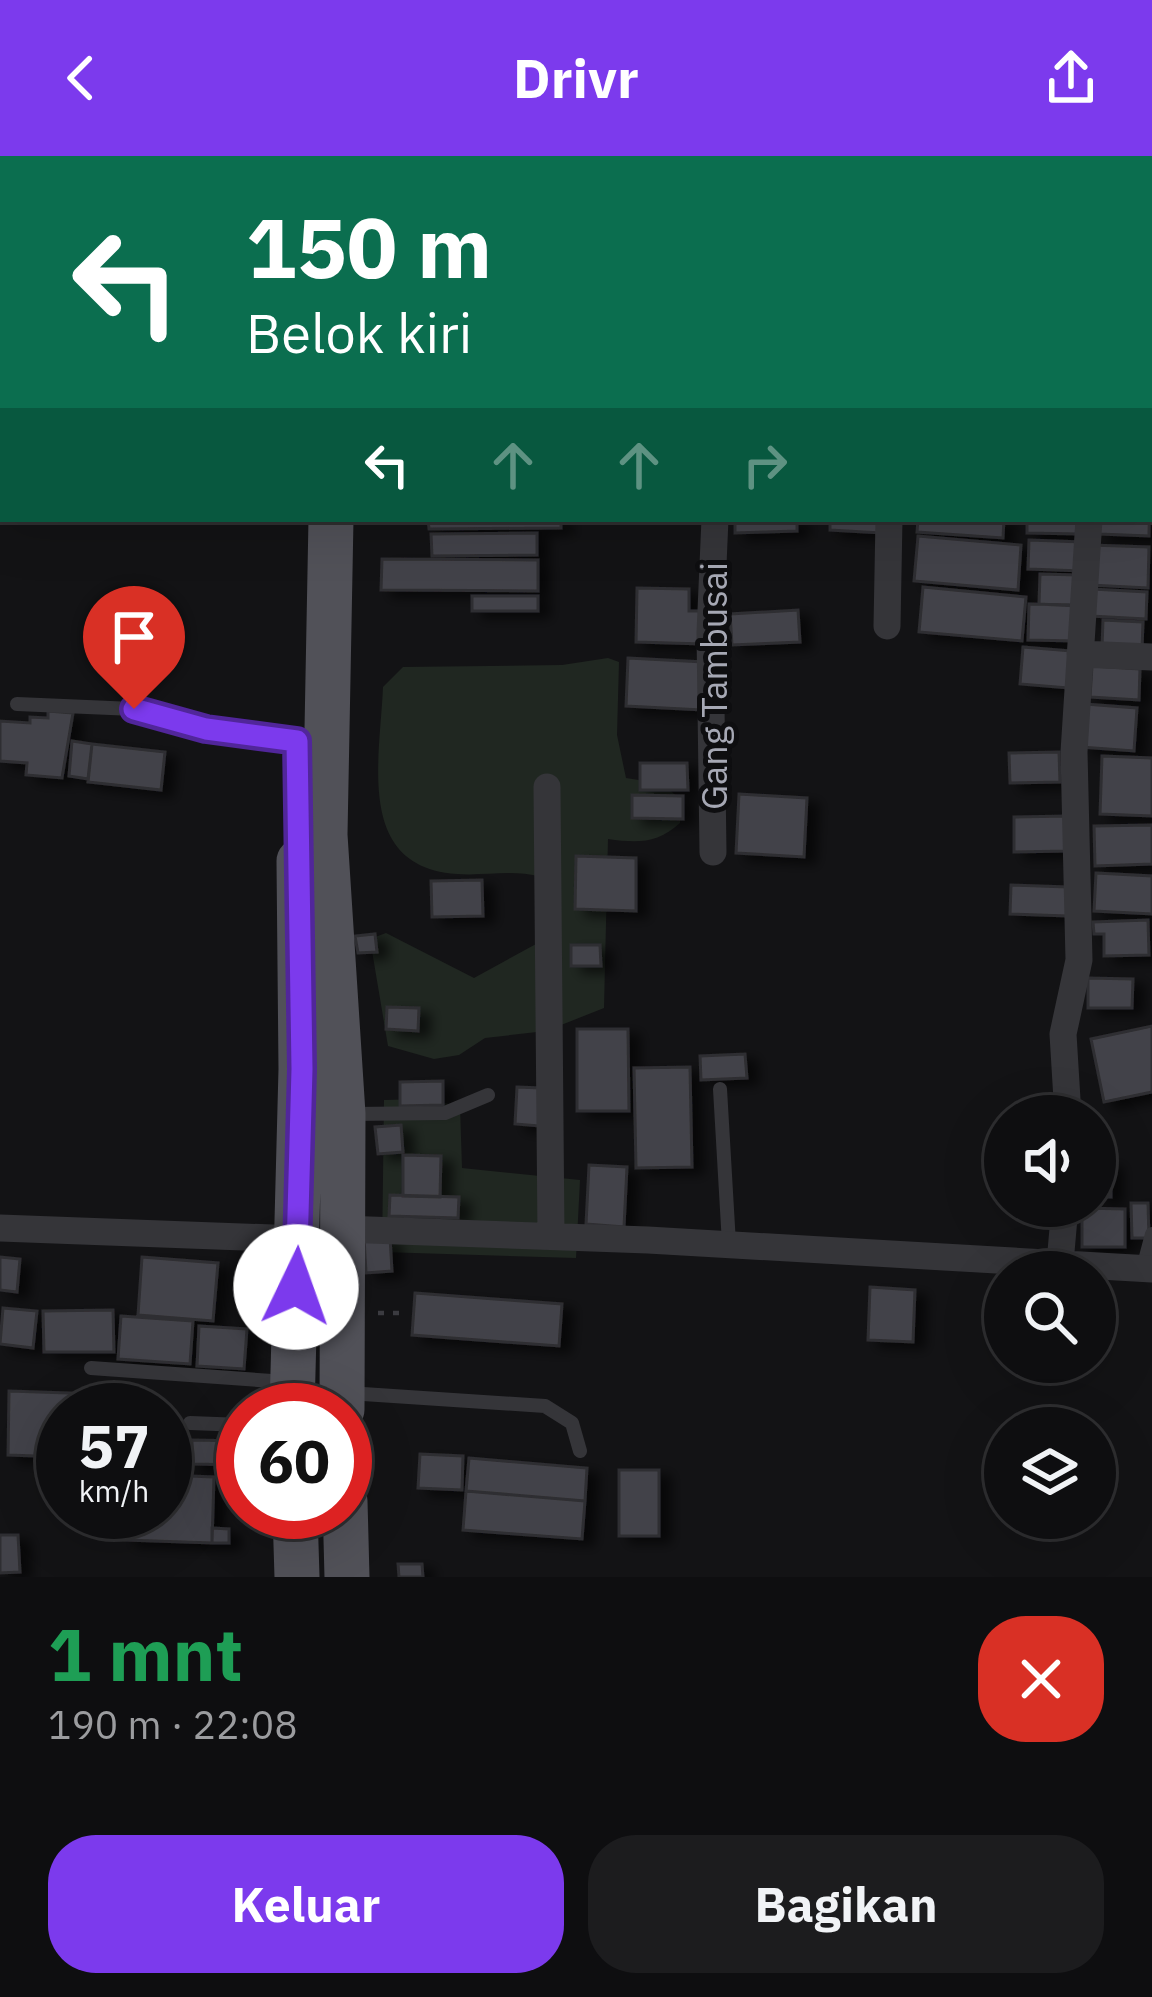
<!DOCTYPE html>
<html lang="id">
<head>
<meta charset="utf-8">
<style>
	:root { --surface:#0e0e10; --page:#1c1c1e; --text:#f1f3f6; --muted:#9b9c9f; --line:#2e2e30; --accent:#7c3aed }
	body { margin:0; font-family:"IBM Plex Sans",sans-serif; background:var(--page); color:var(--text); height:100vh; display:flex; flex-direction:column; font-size:45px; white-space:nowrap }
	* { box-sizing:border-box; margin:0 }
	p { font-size:39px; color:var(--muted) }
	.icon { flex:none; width:66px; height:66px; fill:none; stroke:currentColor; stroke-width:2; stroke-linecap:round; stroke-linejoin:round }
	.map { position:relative; height:1421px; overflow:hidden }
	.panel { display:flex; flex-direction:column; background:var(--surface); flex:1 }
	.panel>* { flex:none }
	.top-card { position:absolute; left:0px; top:0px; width:1152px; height:366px; box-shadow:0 12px 48px #0002,0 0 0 3px var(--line); background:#0b6e4f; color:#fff; overflow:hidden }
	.buttons { position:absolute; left:984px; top:939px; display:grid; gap:24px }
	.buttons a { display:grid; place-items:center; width:132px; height:132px; border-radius:50%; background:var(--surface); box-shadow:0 12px 48px #0002,0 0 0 3px var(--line); font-size:60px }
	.speed { position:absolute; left:36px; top:1227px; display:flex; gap:24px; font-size:60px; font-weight:700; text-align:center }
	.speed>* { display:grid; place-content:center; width:156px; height:156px; border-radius:50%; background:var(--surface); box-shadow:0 12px 48px #0002,0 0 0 3px var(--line); line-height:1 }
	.speed small { font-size:30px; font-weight:400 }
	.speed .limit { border:18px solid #d22; background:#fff; color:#111 }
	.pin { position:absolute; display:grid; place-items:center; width:102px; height:102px; color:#fff; margin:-123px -51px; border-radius:50% 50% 50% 0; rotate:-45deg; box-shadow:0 0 12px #0007 }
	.pin .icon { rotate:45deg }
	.me { position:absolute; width:132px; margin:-66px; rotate:3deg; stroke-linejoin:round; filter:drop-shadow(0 0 9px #0008) }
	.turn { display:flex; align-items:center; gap:42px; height:252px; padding:0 48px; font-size:54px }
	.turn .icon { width:156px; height:156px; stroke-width:2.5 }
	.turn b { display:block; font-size:84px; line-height:102px }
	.lanes { display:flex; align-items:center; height:114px; padding:0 48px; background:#0003; justify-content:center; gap:60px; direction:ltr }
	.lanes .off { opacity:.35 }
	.round { display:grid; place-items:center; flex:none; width:126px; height:126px; border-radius:48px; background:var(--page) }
	.overview { display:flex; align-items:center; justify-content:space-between; height:204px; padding:0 48px }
	h1 { font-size:72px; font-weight:700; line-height:90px; color:#1e9e55 }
	.primary-button { display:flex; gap:24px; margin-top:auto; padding:24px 48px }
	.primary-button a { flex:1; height:138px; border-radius:48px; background:var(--accent); color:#fff; font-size:48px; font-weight:700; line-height:138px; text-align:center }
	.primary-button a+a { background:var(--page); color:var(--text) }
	header { display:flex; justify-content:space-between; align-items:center; height:156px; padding:0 48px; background:var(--accent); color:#fff; font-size:54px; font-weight:700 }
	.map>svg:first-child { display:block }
</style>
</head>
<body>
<header><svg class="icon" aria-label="back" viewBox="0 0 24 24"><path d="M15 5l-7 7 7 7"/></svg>Drivr<svg class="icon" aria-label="share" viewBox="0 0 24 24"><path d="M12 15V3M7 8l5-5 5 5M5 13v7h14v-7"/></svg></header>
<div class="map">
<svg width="1152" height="1421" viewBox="0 0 1152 1421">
	<defs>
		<filter id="shadow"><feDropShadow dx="11" dy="6" stdDeviation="6" flood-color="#0009"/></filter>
	</defs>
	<rect width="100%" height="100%" fill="#131315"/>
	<path fill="#202721" d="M608 502 619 506 617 579 626 622 664 628 681 645 680 667C657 688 637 687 608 683L604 852 546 875 485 882 459 899 434 903 388 890 370 783 386 777 474 822 536 788 541 721C513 713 486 720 457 718 355 711 380 604 383 531L403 511 562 509Z
		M424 943 460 950 462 1012 580 1024 576 1102 382 1096 384 944Z"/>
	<path fill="#434348" stroke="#2e2d31" stroke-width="3" filter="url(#shadow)" d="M1150 321 1149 380 1099 378 1100 363H1149Z
		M428 363H561V372L429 373Z
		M735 363H797V375L735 377Z
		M830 363H881V377L830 374Z
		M918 363H1004L1003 382 917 376Z
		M1027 363H1080L1079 378 1027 377Z
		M537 377V399L432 400 431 378Z
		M918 380 1021 389 1018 434 914 425Z
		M1029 384 1082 386 1081 415 1028 413Z
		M1091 389 1149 391 1148 432 1090 429Z
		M382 403 538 404V435L381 434Z
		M1040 418 1078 419 1077 450 1039 448Z
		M923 431 1026 441 1022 485 919 476Z
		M637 432 689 433V455H703L702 488 636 486Z
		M1092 433 1147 436 1146 463 1090 460Z
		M472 440H538V455H472Z
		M1029 448 1076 449 1075 485 1028 484Z
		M798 454 800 486 732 489 730 458Z
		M1103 464 1143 466 1142 494 1102 491Z
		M1023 491 1072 495 1068 532 1020 528Z
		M628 502 704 506 702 554 626 550Z
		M1092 510 1140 513 1139 544 1090 541Z
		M1085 548 1137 552 1134 595 1081 591Z
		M48 555 73 557 62 622 26 619 27 607 0 605V565L30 567V561L48 562Z
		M72 585 92 588 88 623 69 620Z
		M92 588 165 596 161 634 88 626Z
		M1059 596 1060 626 1010 627 1009 597Z
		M1102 600 1152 602V660L1100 658Z
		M640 607H687L688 634H640Z
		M739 638 807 642 804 701 736 697Z
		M632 639 683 640V663L632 662Z
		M1067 660 1068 695 1014 696V661Z
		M1152 669V708L1095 710 1094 670Z
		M576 700 636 702V755L575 753Z
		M1096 717 1152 720V758L1094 755Z
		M482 724 483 760 432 761 431 725Z
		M1011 729 1068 731 1067 760 1010 758Z
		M1148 764 1149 799 1104 800V778H1094L1093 766Z
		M375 778 377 796 358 797 355 780Z
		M571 789H600L601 810H571Z
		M1088 822 1133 823 1132 852H1088Z
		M387 851 419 852 418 875 386 873Z
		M1152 870V936L1104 946 1091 883Z
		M577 873H628L629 955H577Z
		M745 898 747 922 701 924 700 900Z
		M690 911 692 1011 636 1012 634 912Z
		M443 925V949L400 950V926Z
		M517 931 541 932 539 970 515 968Z
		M401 969 403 996 378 998 375 971Z
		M403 999 441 1000 440 1041 403 1040Z
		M1095 1006H1111V1041H1095Z
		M589 1009 627 1011 624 1071 586 1068Z
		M390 1039 459 1041 458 1062 389 1060Z
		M1131 1047H1148L1149 1082H1132Z
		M1082 1052 1125 1053V1091H1082Z
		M390 1081 392 1115 366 1117 364 1082Z
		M0 1101 20 1103 17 1136 0 1134Z
		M142 1101 218 1107 213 1165 138 1159Z
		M870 1131 915 1134 913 1186 868 1184Z
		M415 1137 562 1148 559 1190 412 1179Z
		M3 1152 37 1155 33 1192 0 1188Z
		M113 1154 114 1196H44L43 1155Z
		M121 1160 193 1165 190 1208 118 1203Z
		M199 1170 247 1173 244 1213 197 1210Z
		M9 1235 98 1238 97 1254H63V1301L8 1299Z
		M192 1284 243 1285V1309L192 1308Z
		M420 1298 463 1300 462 1334 418 1332Z
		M469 1302 587 1312 585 1345 466 1335Z
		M619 1314H659V1380H619Z
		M165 1319 214 1321 212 1387 125 1384 126 1356H165Z
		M466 1335 585 1345 582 1383 463 1374Z
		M212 1372 229 1373V1387H212Z
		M0 1379H18L20 1416 0 1417Z
		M398 1408H422L423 1421H399Z"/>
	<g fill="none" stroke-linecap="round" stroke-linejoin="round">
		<path stroke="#3b3b40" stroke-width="4.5" stroke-dasharray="6 9" stroke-linecap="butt" d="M378 1157H402"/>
		<path stroke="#353539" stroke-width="14" d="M17 548 134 553 206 573 297 585
			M720 933 729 1088
			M352 958 445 957 488 939
			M1143 1112 1152 1078
			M91 1212 286 1226
			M348 1237 545 1250 572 1267 580 1295
			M190 1267 243 1269"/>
		<path stroke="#353539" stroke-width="27" d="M1086 0V3
			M718 3V0
			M896 3V0
			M887 470 889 363
			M1080 498 1152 501
			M547 631 551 1080
			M713 696 710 477 715 363
			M1068 960 1063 878 1079 804 1074 596 1089 363
			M0 1072 299 1083
			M342 1073 648 1084 1152 1113
			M1060 1107 1065 1050"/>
		<path stroke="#515158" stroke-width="45" d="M267 0 269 3
			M306 0V3
			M331 363 325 679 343 958 342 1254
			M292 1254 301 913 299 705
			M345 1345 347 1421
			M295 1356 297 1421"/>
	</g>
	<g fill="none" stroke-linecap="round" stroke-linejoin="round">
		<g stroke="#51269a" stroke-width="30">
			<path id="route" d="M134 553 206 573 297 585 302 913 296 1131"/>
		</g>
		<use href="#route" stroke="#7c3aed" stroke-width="21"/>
	</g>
	<g text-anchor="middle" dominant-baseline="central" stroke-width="10" stroke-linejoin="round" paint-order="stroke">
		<g font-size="36" fill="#a6a8b4" stroke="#0e0e10">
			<text transform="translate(713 530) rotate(-90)">Gang Tambusai</text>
		</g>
	</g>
</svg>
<div class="buttons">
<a><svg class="icon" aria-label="sound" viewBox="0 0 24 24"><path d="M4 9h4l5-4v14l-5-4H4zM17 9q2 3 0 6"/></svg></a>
<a><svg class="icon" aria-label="search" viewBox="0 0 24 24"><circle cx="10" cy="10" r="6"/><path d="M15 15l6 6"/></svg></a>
<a><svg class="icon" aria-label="layers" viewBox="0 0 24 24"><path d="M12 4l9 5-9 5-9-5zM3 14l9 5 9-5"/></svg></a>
</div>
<div class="speed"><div>57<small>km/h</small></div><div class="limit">60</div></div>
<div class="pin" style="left:134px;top:553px;background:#d93025"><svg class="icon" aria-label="arrive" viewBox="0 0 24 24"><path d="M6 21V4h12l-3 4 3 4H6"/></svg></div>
<svg class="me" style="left:296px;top:1131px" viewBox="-20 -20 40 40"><circle r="19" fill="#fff"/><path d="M0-13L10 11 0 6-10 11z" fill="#7c3aed"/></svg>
<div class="top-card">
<div class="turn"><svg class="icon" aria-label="left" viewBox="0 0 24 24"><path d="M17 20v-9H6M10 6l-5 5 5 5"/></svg><div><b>150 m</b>Belok kiri</div></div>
<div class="lanes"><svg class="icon" aria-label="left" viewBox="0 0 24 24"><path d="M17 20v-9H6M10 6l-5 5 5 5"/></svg><svg class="icon off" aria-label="ahead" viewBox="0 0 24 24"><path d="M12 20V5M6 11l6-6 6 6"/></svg><svg class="icon off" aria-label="ahead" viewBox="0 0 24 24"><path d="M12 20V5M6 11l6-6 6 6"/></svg><svg class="icon off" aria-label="right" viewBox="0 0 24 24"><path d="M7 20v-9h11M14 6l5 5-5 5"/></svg></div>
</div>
</div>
<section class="panel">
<div class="overview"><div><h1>1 mnt</h1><p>190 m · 22:08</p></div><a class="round" style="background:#d93025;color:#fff"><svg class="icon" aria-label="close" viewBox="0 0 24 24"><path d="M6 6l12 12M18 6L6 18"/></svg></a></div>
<div class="primary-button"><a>Keluar</a><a>Bagikan</a></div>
</section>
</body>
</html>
